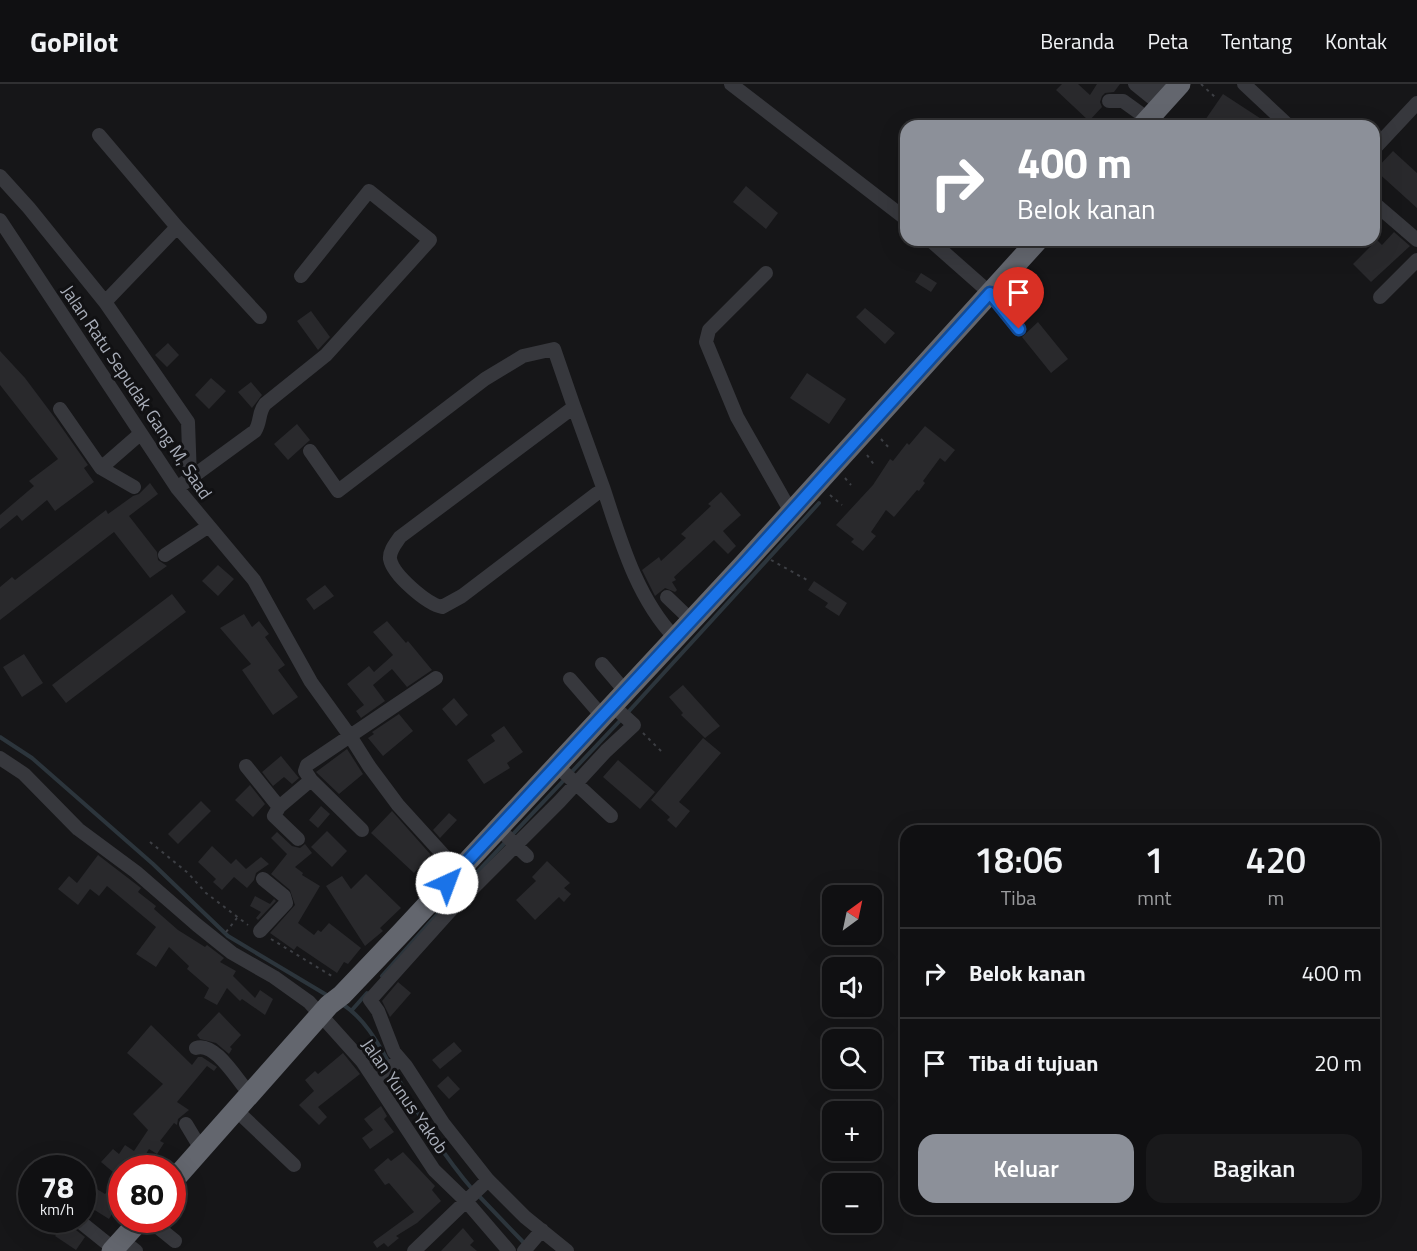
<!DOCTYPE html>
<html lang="id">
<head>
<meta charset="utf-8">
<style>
	:root { --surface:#101012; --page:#19191b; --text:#f1f3f6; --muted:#9c9d9f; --line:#303032; --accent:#8c9099 }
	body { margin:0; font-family:"Titillium Web",sans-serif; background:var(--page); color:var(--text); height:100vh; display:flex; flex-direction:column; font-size:22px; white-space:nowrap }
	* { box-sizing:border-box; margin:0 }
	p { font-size:20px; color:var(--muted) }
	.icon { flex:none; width:33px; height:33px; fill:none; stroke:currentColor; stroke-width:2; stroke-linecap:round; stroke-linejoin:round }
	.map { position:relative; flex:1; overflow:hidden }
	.drawer { position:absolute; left:900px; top:741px; width:480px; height:390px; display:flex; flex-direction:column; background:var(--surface); border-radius:18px; box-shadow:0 6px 24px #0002,0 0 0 2px var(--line) }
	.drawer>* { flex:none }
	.guide { position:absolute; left:900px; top:36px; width:480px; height:126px; border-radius:18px; box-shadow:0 6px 24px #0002,0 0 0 2px var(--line); background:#8c9099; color:#fff; overflow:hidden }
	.needle { width:39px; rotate:33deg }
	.controls { position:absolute; left:822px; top:801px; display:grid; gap:12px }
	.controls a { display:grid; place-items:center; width:60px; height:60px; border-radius:12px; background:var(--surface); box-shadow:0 6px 24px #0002,0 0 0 2px var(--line); font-size:30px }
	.speed { position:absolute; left:18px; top:1071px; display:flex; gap:12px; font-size:30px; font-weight:700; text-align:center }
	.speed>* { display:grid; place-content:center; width:78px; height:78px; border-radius:50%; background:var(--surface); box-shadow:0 6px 24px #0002,0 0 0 2px var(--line); line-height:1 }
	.speed small { font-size:15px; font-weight:400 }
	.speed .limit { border:9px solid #d22; background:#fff; color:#111 }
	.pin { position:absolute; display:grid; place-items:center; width:51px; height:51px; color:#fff; margin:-62px -26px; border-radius:50% 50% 50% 0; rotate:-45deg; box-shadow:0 0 6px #0007 }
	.pin .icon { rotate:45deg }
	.me { position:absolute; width:66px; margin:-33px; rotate:43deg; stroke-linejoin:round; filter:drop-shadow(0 0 4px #0008) }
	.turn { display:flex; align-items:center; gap:21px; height:126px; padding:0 18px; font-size:27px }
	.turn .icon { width:78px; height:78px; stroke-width:2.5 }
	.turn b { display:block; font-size:42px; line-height:51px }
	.eta { display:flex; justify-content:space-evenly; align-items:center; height:102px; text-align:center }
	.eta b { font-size:36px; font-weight:600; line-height:42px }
	.button { display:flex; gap:12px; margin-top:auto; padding:12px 18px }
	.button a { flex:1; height:69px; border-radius:18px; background:var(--accent); color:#fff; font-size:24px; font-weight:600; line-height:69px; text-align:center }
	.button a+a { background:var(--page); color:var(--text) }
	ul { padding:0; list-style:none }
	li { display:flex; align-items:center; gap:18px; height:90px; padding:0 18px; border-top:2px solid var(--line) }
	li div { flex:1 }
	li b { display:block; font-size:22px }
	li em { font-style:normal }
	header { display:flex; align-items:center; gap:36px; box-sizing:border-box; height:84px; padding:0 30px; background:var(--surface); border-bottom:2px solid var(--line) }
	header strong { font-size:28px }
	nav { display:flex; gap:33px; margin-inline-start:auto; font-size:21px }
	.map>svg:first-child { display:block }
</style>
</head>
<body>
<header>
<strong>GoPilot</strong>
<nav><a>Beranda</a><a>Peta</a><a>Tentang</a><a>Kontak</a></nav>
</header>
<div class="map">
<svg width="1417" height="1167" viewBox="0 0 1417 1167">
	<rect width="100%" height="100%" fill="#161618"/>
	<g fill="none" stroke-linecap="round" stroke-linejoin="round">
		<path stroke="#2c353c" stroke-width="4" d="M0 653 32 674 153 780 228 852 330 913
			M382 892 432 836 630 626 819 419
			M342 920C363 933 377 957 389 979
			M352 926 367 909
			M393 985C416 1028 441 1069 473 1106
			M478 1111 525 1160"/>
	</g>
	<path fill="#29292c" d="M1062 0H1078L1090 11 1097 0H1120L1114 8 1105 9 1102 12 1100 18 1102 23 1089 37 1056 6Z
		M1223 10 1272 42H1201Z
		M1393 67 1417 89V124L1375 86Z
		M746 102 778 129 766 145 733 118Z
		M1394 148 1410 162 1371 198 1353 180 1377 156 1382 161Z
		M921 189 937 199 931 208 915 198Z
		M865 224 895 249 885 260 856 233Z
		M311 227 330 253 318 266 297 237Z
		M1038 238 1068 275 1051 289 1022 253Z
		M168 259 179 271 167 283 155 271Z
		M0 267 25 294 55 334 88 381 84 384 94 398 55 427 47 416 22 437 17 431 0 445V431L34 402 29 397 58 375 0 301Z
		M807 289 846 315 829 340 790 314Z
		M211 294 226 307 209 325 195 311Z
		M251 298 262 311 252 324 238 308Z
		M297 340 310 356 288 376 274 360Z
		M925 342 955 366 945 378 940 374 923 397 925 399 919 407 917 406 894 433 886 426 871 448 876 452 863 467 851 458 854 455 836 441 873 401 890 375 893 377 907 359 909 361Z
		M150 399 158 410 129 432 157 468 158 476 167 482 150 494 114 448 0 536V503L12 493 15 496 106 426 108 430 133 412 139 410Z
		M721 408 741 431 723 447 736 462 728 470 714 456 674 493 676 496 672 498 677 506 675 508 665 504 655 512 642 486 659 473 661 477 686 454 681 450 711 422 708 420Z
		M218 481 234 495 218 512 202 497Z
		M814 497 847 519 839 532 825 523 828 519 808 506Z
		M325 501 334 512 314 526 306 515Z
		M172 510 186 528 66 619 52 601Z
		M244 530 252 543 259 537 269 550 265 553 285 581 278 586 298 613 273 631 242 586 251 580 220 544Z
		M387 537 406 559 408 557 432 586 407 603 392 585 373 601 385 617 361 634 356 627 364 621 347 600 369 582 374 588 393 571 373 548Z
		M24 570 43 599 22 613 3 583Z
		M683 601 720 642 705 654 681 631 683 629 669 613Z
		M454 614 468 631 456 642 442 625Z
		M399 630 413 647 383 672 368 654 374 650 372 648Z
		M504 642 523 668 507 679 510 684 484 700 467 676 495 657 491 651Z
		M703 654 721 669 679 718 690 727 676 744 667 736 670 733 651 716Z
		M347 665 363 690 339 710 316 688Z
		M281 672 299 694 292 700 284 693 273 702 262 688Z
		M618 676 655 708 640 725 603 693Z
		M250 701 265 720 253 733 235 716Z
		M201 717 211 727 178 760 168 750Z
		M321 722 330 730 318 744 309 736Z
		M392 727 431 771 414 789 371 749Z
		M449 729 457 736 440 754 433 746Z
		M327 747 347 767 332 783 311 763Z
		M277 748 292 762 300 764 305 760 312 769 295 783 303 789 302 791 320 802 298 839 314 851 318 846 321 848 329 839 361 864 348 880 344 878 337 889 297 862 294 866 270 849 295 821 290 806 271 790 287 770 271 754Z
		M212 762 231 780 236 775 246 785 261 773 269 780 256 789 254 796 247 804 234 793 222 806 213 798 216 795 198 778Z
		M98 771 141 804 138 808 156 822 154 825 178 846 205 863 207 861 224 874 220 878 236 887 233 892 255 914 260 906 273 915 265 931 242 915 240 917 227 904 217 921 204 914 209 904 187 885 189 882 169 863 156 883 136 870 156 843 107 802 99 812 90 805 78 821 58 805 69 792 77 799Z
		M547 777 570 799 564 804 571 810 564 818 559 813 535 836 516 816 536 797 532 793Z
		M366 790 401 824 380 844 383 847 365 862 326 802 342 792 351 805Z
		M255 812 270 820 274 815 276 817 258 836 256 834 261 828 250 822Z
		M398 898 411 909 390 933 382 917Z
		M219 928 241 951 230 963 232 965 229 970 216 959 200 955 197 951Z
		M151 941 192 981 198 973H202L217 983 214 987 207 982 177 1018 189 1026 178 1035 177 1041 174 1039 160 1057 164 1059 157 1070 149 1065 141 1078 139 1076 131 1084H122V1113L109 1135 93 1125 94 1122 82 1114V1096L105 1110 119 1093 101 1078 113 1065 119 1070 125 1061 134 1067 148 1046 133 1030 163 1000 127 969Z
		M454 958 462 967 440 985 432 976Z
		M343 969 360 990 318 1023 327 1033 319 1041 299 1021 314 1007 305 996 315 987 318 990Z
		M448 992 460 1005 449 1015 437 1002Z
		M381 1022 387 1032 384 1035 394 1048 370 1065 362 1054 373 1046 364 1035Z
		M403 1068 435 1102 432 1106 441 1117 417 1139 396 1152 399 1154 388 1163 384 1159 377 1164 373 1158 414 1128 389 1099 385 1101 374 1086 388 1074 391 1077Z
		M68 1136 72 1143 85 1153 76 1166 55 1152Z
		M463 1144 474 1157 470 1161 477 1167H441Z"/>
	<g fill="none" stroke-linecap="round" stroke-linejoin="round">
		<path stroke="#3d3f44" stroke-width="2" stroke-dasharray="3 4.5" stroke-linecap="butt" d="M1201 0 1216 14
			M881 355 891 366
			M867 371 875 382
			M845 394 851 401
			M830 411 842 421
			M771 476 807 496
			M643 649 663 669
			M150 758 188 789 206 809 248 841
			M226 848 237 834
			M271 855 335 894"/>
		<path stroke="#37383d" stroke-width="14" d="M731 0 906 135
			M1135 0 1161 21
			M1153 0 1170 12
			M1244 0 1289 42
			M1109 17H1123L1148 35
			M99 51 177 143 105 218 188 338 190 394
			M1374 65 1417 19
			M0 92 29 124 105 218
			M1374 119 1417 156
			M0 136 177 404 254 496 311 598 350 652 369 682 398 721 458 787
			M177 143 260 233
			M930 156 990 209 1019 245
			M766 189 709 246 706 258 737 333 791 428
			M1380 213 1417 176
			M574 323 604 406
			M60 325 101 384 140 350
			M310 367 338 407 485 295 523 272 554 265 574 323 400 453C396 459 389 467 390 475 393 491 427 520 442 523L462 512 596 410 604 406C621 458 637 514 675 554
			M101 384 134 403
			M177 404 255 347C261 338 258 329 265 320L326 271 430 156 369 107 301 192
			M165 471 209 442
			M667 513 691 536
			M602 580 625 607
			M570 595 602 632
			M0 674 24 690 78 745 136 788 197 841 232 869 274 893 309 918 362 977 434 1086 466 1117 509 1167
			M556 681 611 732
			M246 682 279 723 311 696 305 687 307 681 436 594
			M311 696 362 746
			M279 723 274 732 298 755
			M498 744 527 772
			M260 847 286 819 284 812 263 795
			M196 964C215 957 237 996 249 1009
			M376 995 399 976
			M236 1026 294 1081
			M186 1040 201 1065
			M78 1136 114 1165
			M149 1136 175 1157
			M122 1156 136 1167
			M414 1167 488 1096
			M524 1167 542 1146
			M567 1167 525 1133 488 1096 443 1039 406 982 394 968 378 927 370 916 449 828 560 717 606 667 634 641 612 621"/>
		<path stroke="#63666e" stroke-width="21" d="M1142 42 1180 0
			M172 1098 329 921 342 911 402 848 744 480 1038 156
			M112 1167 140 1136"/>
	</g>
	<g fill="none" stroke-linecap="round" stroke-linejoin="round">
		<g stroke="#114b97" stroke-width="15">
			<path id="route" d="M447 799 744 480 990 209 1019 245"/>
		</g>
		<use href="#route" stroke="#1a73e8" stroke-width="10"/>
	</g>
	<g text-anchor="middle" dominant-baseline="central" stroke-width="6" stroke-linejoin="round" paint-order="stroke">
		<g font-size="18" fill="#a8adb8" stroke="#111113">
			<text transform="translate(137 308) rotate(56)">Jalan Ratu Sepudak Gang M, Saad</text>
			<text transform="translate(405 1012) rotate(55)">Jalan Yunus Yakob</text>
		</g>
	</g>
</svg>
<div class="controls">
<a><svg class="needle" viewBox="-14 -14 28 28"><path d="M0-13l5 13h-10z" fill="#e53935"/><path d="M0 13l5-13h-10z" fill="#9c9d9f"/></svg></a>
<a><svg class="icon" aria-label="sound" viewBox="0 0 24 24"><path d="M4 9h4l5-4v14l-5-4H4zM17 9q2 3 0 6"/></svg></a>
<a><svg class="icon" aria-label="search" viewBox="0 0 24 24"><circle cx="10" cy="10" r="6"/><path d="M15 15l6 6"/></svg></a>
<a>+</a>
<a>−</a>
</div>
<div class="speed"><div>78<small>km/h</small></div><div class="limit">80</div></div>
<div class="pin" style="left:1019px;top:245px;background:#d93025"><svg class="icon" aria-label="arrive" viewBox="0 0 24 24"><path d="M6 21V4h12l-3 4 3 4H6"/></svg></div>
<svg class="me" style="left:447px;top:799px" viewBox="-20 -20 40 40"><circle r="19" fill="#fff"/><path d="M0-13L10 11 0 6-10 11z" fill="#1a73e8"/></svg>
<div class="guide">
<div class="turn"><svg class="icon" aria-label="right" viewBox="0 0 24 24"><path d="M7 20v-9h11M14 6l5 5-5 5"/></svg><div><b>400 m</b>Belok kanan</div></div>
</div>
<section class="drawer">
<div class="eta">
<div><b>18:06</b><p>Tiba</p></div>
<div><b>1</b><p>mnt</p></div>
<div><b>420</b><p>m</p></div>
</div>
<ul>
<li><svg class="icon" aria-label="right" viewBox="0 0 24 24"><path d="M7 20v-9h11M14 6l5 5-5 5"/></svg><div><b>Belok kanan</b></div><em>400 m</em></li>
<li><svg class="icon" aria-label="arrive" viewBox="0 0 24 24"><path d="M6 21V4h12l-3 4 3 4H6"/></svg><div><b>Tiba di tujuan</b></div><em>20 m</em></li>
</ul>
<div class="button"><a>Keluar</a><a>Bagikan</a></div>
</section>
</div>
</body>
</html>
